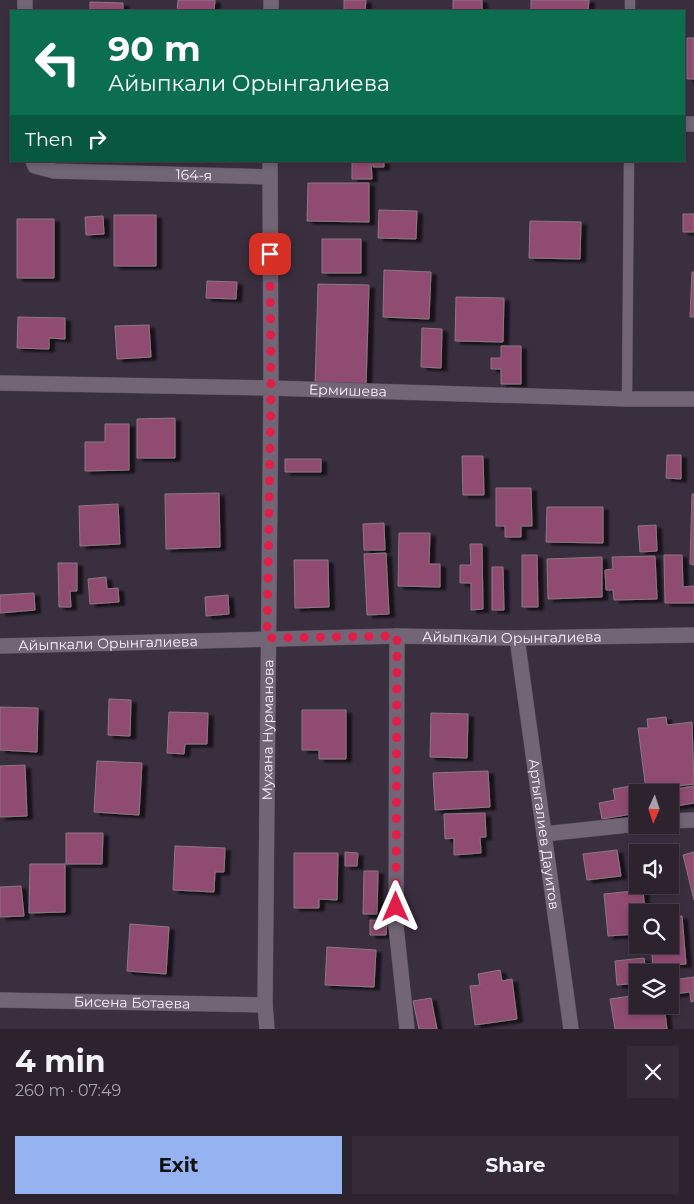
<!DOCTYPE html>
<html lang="en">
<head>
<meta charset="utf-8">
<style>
	:root { --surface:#2c232f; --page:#342b37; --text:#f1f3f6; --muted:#a6a4aa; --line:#48404b; --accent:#95b2f1 }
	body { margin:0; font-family:Montserrat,sans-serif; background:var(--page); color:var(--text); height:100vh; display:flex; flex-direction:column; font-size:19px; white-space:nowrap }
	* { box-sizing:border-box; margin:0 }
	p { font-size:16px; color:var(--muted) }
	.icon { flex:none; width:28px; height:28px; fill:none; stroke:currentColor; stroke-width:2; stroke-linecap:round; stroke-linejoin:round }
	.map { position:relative; height:1029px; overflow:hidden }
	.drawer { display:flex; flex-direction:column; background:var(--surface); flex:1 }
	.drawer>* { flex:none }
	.top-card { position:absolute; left:10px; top:10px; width:675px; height:152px; border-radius:0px; box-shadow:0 2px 8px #0003,0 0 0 1px var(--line); background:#0b6e4f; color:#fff; overflow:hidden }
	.needle { width:32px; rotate:183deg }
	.tools { position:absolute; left:629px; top:784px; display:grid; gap:10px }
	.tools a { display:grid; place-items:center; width:50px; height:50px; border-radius:0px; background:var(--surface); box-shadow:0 2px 8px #0003,0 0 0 1px var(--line); font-size:25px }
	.pin { position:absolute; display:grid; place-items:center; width:42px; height:42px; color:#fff; margin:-21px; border-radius:10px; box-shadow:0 2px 8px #0006 }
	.me { position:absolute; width:55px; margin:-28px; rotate:0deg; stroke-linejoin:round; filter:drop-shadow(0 0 4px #0008) }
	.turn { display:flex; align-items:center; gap:18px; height:105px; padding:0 15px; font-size:22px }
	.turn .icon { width:65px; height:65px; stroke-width:2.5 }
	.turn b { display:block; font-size:35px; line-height:42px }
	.then { display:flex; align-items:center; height:48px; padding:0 15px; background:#0003; gap:10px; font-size:19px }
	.round { display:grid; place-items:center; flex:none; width:52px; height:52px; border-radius:0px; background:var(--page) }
	.headline { display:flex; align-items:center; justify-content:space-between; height:85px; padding:0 15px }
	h1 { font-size:30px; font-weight:700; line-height:38px }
	.primary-button { display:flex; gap:10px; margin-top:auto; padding:10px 15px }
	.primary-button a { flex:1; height:58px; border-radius:0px; background:var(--accent); color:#111; font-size:20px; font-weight:700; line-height:58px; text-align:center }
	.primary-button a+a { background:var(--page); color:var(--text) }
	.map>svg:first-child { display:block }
</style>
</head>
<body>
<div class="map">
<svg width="694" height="1029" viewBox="0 0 694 1029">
	<defs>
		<filter id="shadow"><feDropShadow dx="5.5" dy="3" stdDeviation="1" flood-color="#0009"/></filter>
	</defs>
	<rect width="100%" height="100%" fill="#3a2f3f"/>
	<path fill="#904c71" stroke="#8c7781" filter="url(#shadow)" d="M178 0H215L214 11H177Z
		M344 0H366L365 11H344Z
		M453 0H482V11H453Z
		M531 0H589L588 11H531Z
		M90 2 123 3V11H90Z
		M687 38H694V79H687Z
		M352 161H371L372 179H352Z
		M373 161H384V167H373Z
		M308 183H369V222L307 221Z
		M379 210 417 211 416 239 378 238Z
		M683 214H694V232H683Z
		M114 215H156V266H114Z
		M103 216 104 234 86 235 85 217Z
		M17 219H54V278H17Z
		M530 221 581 222 580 259 529 258Z
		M322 239H361V273H322Z
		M384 270 431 272 429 319 383 317Z
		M692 272H694V317H690Z
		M207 281 237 282 236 299 206 298Z
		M318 284 369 285 366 386 315 385Z
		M456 297 504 298 503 342 455 341Z
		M18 317 65 318V339L49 338V349L17 348Z
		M149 325 151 357 117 359 115 326Z
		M422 328 442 329 441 368 421 367Z
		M501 346H521V384H501V369H491V358H501Z
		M175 418V458H137V419Z
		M105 424H129V470L85 471V442H105Z
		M667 455H681V479L666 478Z
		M462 456H483L484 495H463Z
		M285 459H321V472H285Z
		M496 488H531L532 526H521V537H505V526H496Z
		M219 493 220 547 166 549 165 494Z
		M692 494H694V565L690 564Z
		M118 504 120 544 80 546 79 506Z
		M547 507H603V543L546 542Z
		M384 523 385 550H364L363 524Z
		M656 525 657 551 640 552 638 526Z
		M399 533H430L429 564H440V587L398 586Z
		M470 544H482L483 609 471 610V583H460V565H471Z
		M386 553 389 614 367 615 364 554Z
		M522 555H537L538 607H522Z
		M664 555H682L683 587 694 586V603H665Z
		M655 556 657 599 614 600 613 590H606L605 570 613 569 612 557Z
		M602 557V597L548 599 547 559Z
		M294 560H328L329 607 295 608Z
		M58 563H77V591H70L71 607H59Z
		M492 567H503L504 610H492Z
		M106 577 107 589 118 588 119 602 90 604 88 579Z
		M34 593 35 610 0 613V595Z
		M228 595 229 614 206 616 205 597Z
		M109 699 131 700 130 736 108 735Z
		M0 707 38 708 37 752 0 750Z
		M302 710H346V759H319V750H302Z
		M169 712 208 713 207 744H185L184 754 167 753Z
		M431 713 468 714 467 758 430 757Z
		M666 717 667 725 692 722 694 784 646 790 638 728H648L647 719Z
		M97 761 142 763 139 815 94 812Z
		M25 765 27 816 0 817V766Z
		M488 771 490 807 435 810 433 773Z
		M643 784 644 792H638V813L602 819 599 803 615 800 613 789Z
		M694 786V803L670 807V792H658Z
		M485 813 486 837H480L481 853 454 855V838L445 839 444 814Z
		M66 833H103L102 864H66Z
		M175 846 225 848 224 872H215L214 892 173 890Z
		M617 850 621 876 587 880 583 854Z
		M345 852 358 853 357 866H345Z
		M694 852V900L683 855Z
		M294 853H338L337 900 319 899V908H294Z
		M30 864H65V912L29 913Z
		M364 871H378L377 914H363Z
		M21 886 24 916 0 917V887Z
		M643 890 645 912H638V934L608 936 604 894Z
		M682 916 686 964 653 966 651 945H670V917Z
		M370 920 387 921 386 935H370Z
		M130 924 169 927 166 974 127 971Z
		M327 947 376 950 374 987 325 985Z
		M644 958 646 972H638V983L617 985 615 961Z
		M500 970 502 981 512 979 517 1019 475 1025 470 986 480 985 478 974Z
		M694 977V1001L691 1002 690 992 674 994 672 980Z
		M638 995V1005H664L667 1029H615L610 999Z
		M431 998 437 1029H419L413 1001Z"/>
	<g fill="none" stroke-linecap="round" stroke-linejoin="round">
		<g stroke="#564c59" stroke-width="11">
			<path id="lane" d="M630 11V0
				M627 399 629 161"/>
		</g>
		<g stroke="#564c59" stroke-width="16">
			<g id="street">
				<path d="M25 0V11"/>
				<path d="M271 0V11"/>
				<path d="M684 124H694"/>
				<path id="s1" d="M33 161 35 166 54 171 270 177"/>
				<path id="s2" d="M0 383 271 388 627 399H694"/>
				<path d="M397 636 396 926 407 1029"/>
				<path id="s3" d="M517 638 571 1029"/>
				<path id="s4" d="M0 646 397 636 517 638 694 635"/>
				<path d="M670 821 694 820"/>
				<path d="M544 834 638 824"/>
				<path id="s5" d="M0 1000 265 1005"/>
				<path id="s6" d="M267 1029 265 1005 271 388 270 161"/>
			</g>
		</g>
		<use href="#lane" stroke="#726576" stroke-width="10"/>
		<use href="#street" stroke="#726576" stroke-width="15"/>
	</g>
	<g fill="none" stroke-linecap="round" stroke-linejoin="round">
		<path stroke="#e11d48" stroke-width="9" stroke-dasharray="0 16.2" d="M270 254 271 388 267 638 397 636 396 907"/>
	</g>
	<g text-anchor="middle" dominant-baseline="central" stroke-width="5" stroke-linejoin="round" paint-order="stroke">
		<g font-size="14" fill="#f9f2fc" stroke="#302534">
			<text stroke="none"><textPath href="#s1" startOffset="165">164-я</textPath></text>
			<text stroke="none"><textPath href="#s2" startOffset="348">Ермишева</textPath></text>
			<text stroke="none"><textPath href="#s4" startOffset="512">Айыпкали Орынгалиева</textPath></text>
			<text stroke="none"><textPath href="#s4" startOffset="108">Айыпкали Орынгалиева</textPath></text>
			<text stroke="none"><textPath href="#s6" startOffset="299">Мухана Нурманова</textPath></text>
			<text stroke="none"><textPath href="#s3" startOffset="198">Артыгалиев Дауитов</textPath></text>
			<text stroke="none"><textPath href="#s5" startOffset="132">Бисена Ботаева</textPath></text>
		</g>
	</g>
</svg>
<div class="tools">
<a><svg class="needle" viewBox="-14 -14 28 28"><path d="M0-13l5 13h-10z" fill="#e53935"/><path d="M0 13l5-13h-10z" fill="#a6a4aa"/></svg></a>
<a><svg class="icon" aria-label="sound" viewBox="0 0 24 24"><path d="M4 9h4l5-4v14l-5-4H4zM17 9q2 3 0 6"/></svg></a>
<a><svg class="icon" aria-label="search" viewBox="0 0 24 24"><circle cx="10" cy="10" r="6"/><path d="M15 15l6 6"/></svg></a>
<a><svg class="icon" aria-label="layers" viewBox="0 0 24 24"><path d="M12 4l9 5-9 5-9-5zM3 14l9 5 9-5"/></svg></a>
</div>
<div class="pin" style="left:270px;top:254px;background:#d93025"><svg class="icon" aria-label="arrive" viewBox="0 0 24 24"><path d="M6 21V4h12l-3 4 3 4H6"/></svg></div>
<svg class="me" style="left:396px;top:907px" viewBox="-20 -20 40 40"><path d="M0-17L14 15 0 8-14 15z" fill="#e11d48" stroke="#fff" stroke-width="4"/></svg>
<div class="top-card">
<div class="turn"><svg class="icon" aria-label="left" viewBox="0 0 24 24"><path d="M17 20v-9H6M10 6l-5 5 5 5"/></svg><div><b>90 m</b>Айыпкали Орынгалиева</div></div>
<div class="then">Then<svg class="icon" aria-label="right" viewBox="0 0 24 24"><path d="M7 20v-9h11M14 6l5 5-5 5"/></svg></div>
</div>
</div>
<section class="drawer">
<div class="headline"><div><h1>4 min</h1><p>260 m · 07:49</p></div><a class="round"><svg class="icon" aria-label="close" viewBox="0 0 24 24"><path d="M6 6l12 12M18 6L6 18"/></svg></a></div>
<div class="primary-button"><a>Exit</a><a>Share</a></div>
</section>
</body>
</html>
